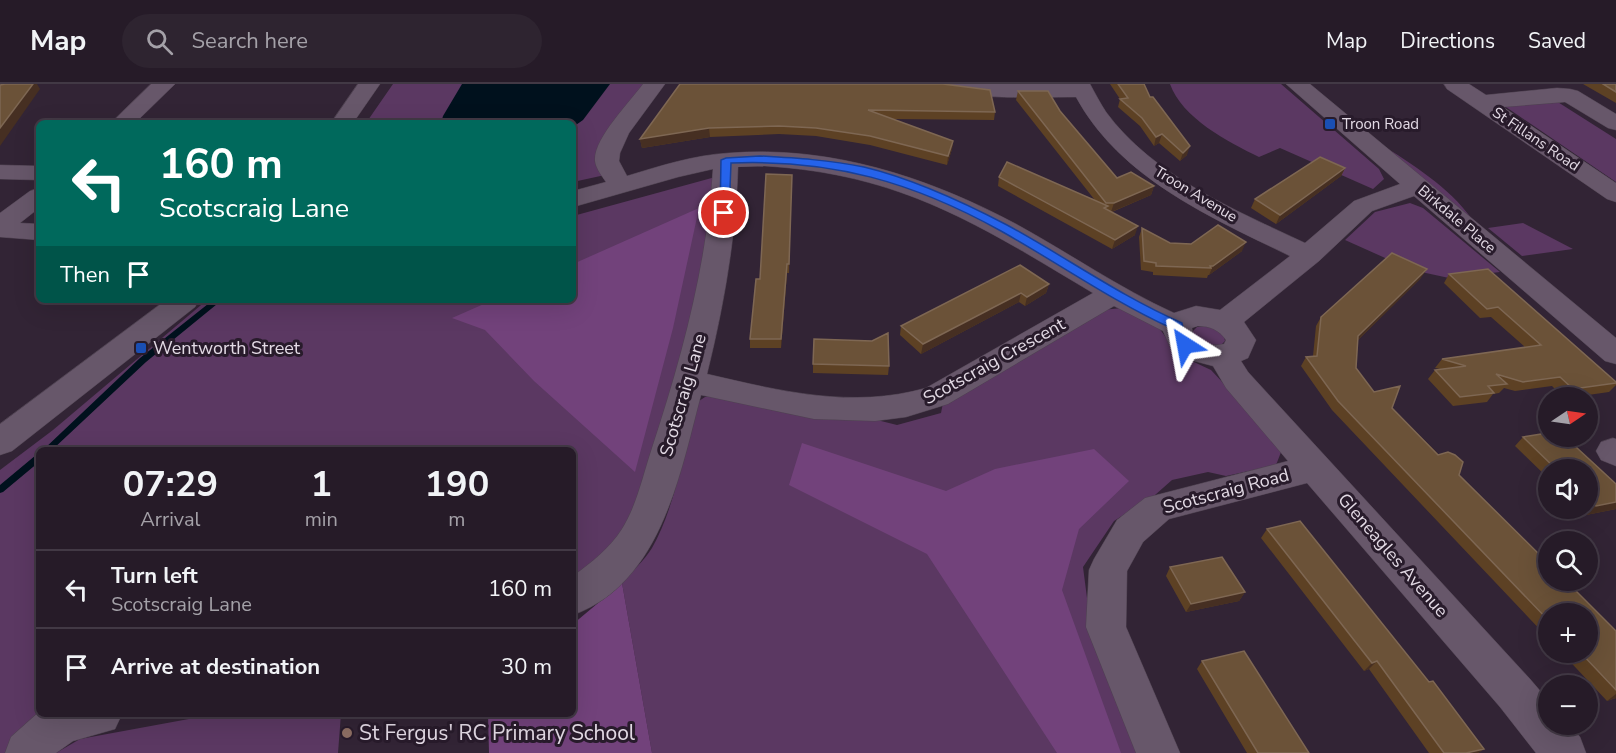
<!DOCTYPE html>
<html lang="en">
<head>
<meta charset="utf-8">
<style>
	:root { --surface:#261b28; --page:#2e2430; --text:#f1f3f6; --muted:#a4a1a8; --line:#423945 }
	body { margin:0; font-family:"Nunito Sans",sans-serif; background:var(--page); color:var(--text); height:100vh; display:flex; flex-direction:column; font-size:22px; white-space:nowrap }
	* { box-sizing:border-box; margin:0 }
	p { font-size:20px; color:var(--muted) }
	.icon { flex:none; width:33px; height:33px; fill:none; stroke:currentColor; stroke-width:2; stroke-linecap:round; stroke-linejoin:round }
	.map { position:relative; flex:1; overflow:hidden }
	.side { position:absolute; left:36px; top:363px; width:540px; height:270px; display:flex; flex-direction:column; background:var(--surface); border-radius:9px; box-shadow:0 6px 24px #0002,0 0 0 2px var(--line) }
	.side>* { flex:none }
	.hud { position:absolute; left:36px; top:36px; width:540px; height:183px; border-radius:9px; box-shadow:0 6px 24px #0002,0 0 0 2px var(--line); background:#00695c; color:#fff; overflow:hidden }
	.needle { width:39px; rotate:77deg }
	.fabs { position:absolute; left:1538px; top:303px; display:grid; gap:12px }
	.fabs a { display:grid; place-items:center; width:60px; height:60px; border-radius:50%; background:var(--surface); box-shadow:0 6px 24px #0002,0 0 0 2px var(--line); font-size:30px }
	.pin { position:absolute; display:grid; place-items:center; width:51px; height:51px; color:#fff; margin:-26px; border:3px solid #fff; border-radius:50%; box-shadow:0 2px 6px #0007 }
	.me { position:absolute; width:66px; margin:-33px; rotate:326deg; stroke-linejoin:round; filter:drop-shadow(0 0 4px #0008) }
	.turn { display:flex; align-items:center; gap:21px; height:126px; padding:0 24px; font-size:27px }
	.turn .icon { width:78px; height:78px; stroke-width:2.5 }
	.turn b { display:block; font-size:42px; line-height:51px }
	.then { display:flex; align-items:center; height:57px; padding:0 24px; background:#0003; gap:12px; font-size:22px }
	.eta { display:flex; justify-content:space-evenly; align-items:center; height:102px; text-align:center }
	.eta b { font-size:36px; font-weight:700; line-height:42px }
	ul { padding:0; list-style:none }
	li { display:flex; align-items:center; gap:18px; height:78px; padding:0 24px; border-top:2px solid var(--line) }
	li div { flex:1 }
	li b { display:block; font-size:22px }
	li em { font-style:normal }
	header { display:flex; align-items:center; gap:36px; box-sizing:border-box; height:84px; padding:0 30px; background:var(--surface); border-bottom:2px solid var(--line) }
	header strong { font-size:28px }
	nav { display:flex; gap:33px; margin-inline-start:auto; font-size:21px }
	.search { width:420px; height:54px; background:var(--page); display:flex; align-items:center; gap:15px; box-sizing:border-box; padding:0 21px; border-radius:33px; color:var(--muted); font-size:22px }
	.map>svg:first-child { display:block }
</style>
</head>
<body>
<header>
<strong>Map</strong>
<div class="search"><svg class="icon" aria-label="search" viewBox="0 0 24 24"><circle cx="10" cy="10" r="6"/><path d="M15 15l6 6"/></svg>Search here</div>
<nav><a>Map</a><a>Directions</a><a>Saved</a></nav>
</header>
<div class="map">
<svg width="1616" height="669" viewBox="0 0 1616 669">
	<rect width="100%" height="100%" fill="#322435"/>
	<path fill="#5b3862" d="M393 0H644L630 19 605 91 573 98V39H366Z
		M1170 0H1281L1379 85 1384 95 1373 105 1280 64 1259 73C1228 58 1182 34 1170 0Z
		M1553 15 1616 55V98L1503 21Z
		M1379 59C1413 81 1448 102 1472 135Z
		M719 92 682 297 623 458 573 501V366H39V630L11 669H0V386L53 346 207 216H573V132Z
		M1410 119 1423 124 1500 188 1449 194 1412 186 1345 156 1375 128Z
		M1523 139 1573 165 1522 172 1488 144Z
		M1122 224 1159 244 1179 271 1211 286 1283 363 1276 381 1226 392 1208 388 1172 396 1155 411 1114 437 1083 483 1091 545 1141 669H652L622 499C631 488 644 477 652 464 674 426 686 362 696 319L705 313 715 312 833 336H877L897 341 941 329 943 319 1102 226Z
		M1204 242 1212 243 1224 252 1225 257 1221 261H1205L1193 252V247L1197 243Z
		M216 630H341L338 669H56L80 655Z"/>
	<path fill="#72427b" d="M699 124 673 244 635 388 534 297 485 246 452 234 493 216H573V180Z
		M802 359 946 407 995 385 1094 365 1129 397 1079 445 1062 506 1121 669H1057L927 470 789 401Z
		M622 499 652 669H489L488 630H573V540Z"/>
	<path fill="#00111d" d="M462 0H610L583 36 573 43V39H441L443 32Z"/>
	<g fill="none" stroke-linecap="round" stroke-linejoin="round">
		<path fill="#00111d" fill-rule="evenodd" d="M213 216H222L146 278 52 366H43L140 274Z
			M39 370V378L3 408 0 409V401L36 371Z"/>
		<g stroke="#4e4250" stroke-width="1">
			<path id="minor" d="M151 0H175L135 39H111Z
				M358 0H380L353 39H331Z
				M643 0H665L629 49 620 69 619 77 627 92C660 82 694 71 729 69 829 61 928 93 1016 140 1069 169 1119 204 1174 229L1196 222 1220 226 1290 172C1210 133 1120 94 1076 13 1029 13 980 16 934 5L931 0H1090C1095 9 1100 19 1106 28 1153 92 1235 126 1305 159L1354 117 1400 100 1286 0H1310L1616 254V280L1605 277 1414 112 1372 127 1319 177 1244 238 1256 256 1248 274 1241 277 1248 288 1530 595 1548 616V640H1569L1580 653 1586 669H1536L1500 623 1307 399 1169 435 1143 458 1127 487 1126 543 1180 669H1136L1086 543 1089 486 1094 475 1117 436 1145 414 1288 377 1226 304 1213 282 1179 273 1172 267 1163 247 1114 222 948 320 906 333 875 337 814 335 701 311C680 390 661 499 573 531V492C591 479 610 464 622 445 637 421 643 391 652 364 682 273 707 181 713 85L678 93 573 123V107L606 98C602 92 596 85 595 77 593 55 630 18 643 0ZM765 82C902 90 979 141 1093 209L926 304C852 325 780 307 707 290 724 221 736 153 738 83ZM1198 242C1210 242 1219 246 1226 256L1224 260C1212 263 1202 260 1193 252L1192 244Z
				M1444 0H1469L1486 11 1557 4 1570 5 1578 7 1616 30V46L1608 44 1565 18 1503 23 1616 99V118L1607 115 1447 5Z
				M0 81 39 82V96L0 95Z
				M39 104V124L20 139 39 140V156L0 153V129L30 107Z
				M166 216H199L195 223 12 367 0 371V340Z
				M1613 354 1616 355V382L1601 376 1596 367 1601 358Z
				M39 628V630H122L115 645 73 657 56 669H5L11 653Z"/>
		</g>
		<use href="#minor" fill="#67576a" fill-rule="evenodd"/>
	</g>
	<path fill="#5d4124" d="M680 0 995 28 994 36 892 35 953 57 952 65 947 81 870 61 816 52 779 50 710 53 642 64 640 55Z
		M1110 0H1144L1150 13 1187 71 1180 77 1159 59 1154 62 1140 42 1118 23 1120 15Z
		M1583 0H1616V19Z
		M1018 7 1060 27 1117 94 1154 102 1151 111 1112 128 1135 151 1112 165 998 102 999 93 1094 115 1016 16Z
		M1345 84 1341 92 1276 140 1251 124 1255 115Z
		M792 91 789 189H787L781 264H750V255Z
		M1142 144 1170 159 1242 167 1209 191H1208L1207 194 1153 191V188L1141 186 1139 153Z
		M1449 190 1616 298V301L1609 308 1567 314H1564L1552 302 1515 307 1504 304 1499 309 1493 310 1487 318 1453 322 1428 295 1435 286 1440 285 1435 284 1442 275 1525 263 1491 233 1480 234 1444 199Z
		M1421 194 1358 256 1356 284 1374 308 1392 324 1616 547V614L1607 617 1561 568H1587L1548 530V554L1332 326 1301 282 1306 273 1313 272 1316 242 1321 233Z
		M1049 200 1046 209 1025 222 1019 218 921 270 900 251 901 242Z
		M813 280 889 282 888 291 813 289Z
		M1548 349V352H1564L1616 400V425L1586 431 1580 424H1587V386H1548V394L1515 362 1523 353Z
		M1267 445 1429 598 1484 665 1478 669H1429L1369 585 1364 587 1261 454Z
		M1170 483 1245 508 1239 517 1186 528 1166 492Z
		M1202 577 1309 669H1247L1197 585Z"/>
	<path fill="#462f22" d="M33 0H37L40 5 0 62V44Z
		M709 44 710 53 642 64 640 55Z
		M1162 50 1159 59 1154 62 1156 53Z
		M953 57 952 65 947 81 948 72Z
		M1190 62 1187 71 1180 77 1183 69Z
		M1345 84 1341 92 1276 140 1280 131Z
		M1154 102 1151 111 1111 128 1114 119Z
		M1138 142 1135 151 1112 165 1115 156Z
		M1246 158 1242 167 1209 191 1213 182Z
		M787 180V189L781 264V255Z
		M1427 185 1421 194 1353 261 1358 252Z
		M1049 200 1046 209 1025 222 1027 213Z
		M1021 209 1019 218 921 270 923 260Z
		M1616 418V425L1586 431 1596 422Z
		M1245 508 1239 517 1186 528 1191 520Z
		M1377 577 1369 585 1364 587 1372 579Z
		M1616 610V614L1607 617Z
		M1484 665 1478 669H1466Z"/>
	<path fill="#6b5238" stroke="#7e6753" stroke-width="1.5" d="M5 0H33L0 44V1Z
		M680 0H943L990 6 995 28 868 26 953 57 948 72 870 52 816 44 779 42 709 44 640 55Z
		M1118 0H1144L1150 13H1153L1190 62 1183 69 1162 50 1156 53 1142 34 1120 15 1128 14Z
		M1603 0H1616V8Z
		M1018 7H1048L1060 27 1117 94 1131 88 1154 102 1114 119H1106Z
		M1320 73 1345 84 1280 131 1255 115Z
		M1007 78 1108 122 1104 124 1138 142 1115 156 999 93Z
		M766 90 792 91 789 180H787L781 255H750L756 195H760Z
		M1218 141 1246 158 1213 182H1210L1211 184 1156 182V179L1144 177 1142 144 1170 159 1191 160Z
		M1392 169 1427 185 1358 252 1356 284 1374 308 1400 302 1392 324 1438 371 1448 368 1455 371 1463 378 1459 391 1548 479V496H1565L1616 547V606L1580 568H1587V530H1548V536L1338 317 1306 273 1317 272 1321 233Z
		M1020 181 1049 200 1027 213 1021 209 923 260 901 242Z
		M1488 185 1616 298V299L1573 305 1560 293 1523 298 1496 290 1507 300 1488 302 1494 309 1460 313 1435 286 1466 282 1442 275 1541 261 1498 223 1487 225 1449 190Z
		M888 249 889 282 813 280 814 255 872 257Z
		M1548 349V352H1564L1616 400V418L1596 422 1587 414V386H1557L1523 353Z
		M1300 437 1429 598 1433 597 1484 665 1466 669H1444L1377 577 1372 579 1267 445Z
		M1222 473 1245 508 1191 520 1170 483Z
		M1244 567 1309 669H1258L1202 577Z"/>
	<path fill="#2563eb" stroke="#184099" stroke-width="1.5" d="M760 72C795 74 830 76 864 83 914 95 963 118 1007 141 1066 173 1120 212 1182 239L1185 253 1191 261 1185 265C1175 262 1173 254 1171 244 1112 217 1058 179 1001 147 913 98 832 75 731 79L729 129 724 132 720 131 721 76 726 74Z"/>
	<g fill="#1a4fb4" stroke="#281b2b" stroke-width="2">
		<rect x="1324" y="34" width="12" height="12" rx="3"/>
		<rect x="135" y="258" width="12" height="12" rx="3"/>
	</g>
	<circle fill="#8d6e63" stroke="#281b2b" stroke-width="2" cx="347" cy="649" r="6"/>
	<g text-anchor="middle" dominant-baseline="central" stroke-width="6" stroke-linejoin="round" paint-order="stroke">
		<g font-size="15" fill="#e3dae5" stroke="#281b2b" text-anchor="start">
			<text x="1342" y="40">Troon Road</text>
		</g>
		<g font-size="15" fill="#e3dae5" stroke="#281b2b">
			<text transform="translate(1536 55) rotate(34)">St Fillans Road</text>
			<text transform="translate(1196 110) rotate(31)">Troon Avenue</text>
			<text transform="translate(1457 135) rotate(40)">Birkdale Place</text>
		</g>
		<g font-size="18" fill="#e3dae5" stroke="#281b2b" text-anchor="start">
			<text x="153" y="264">Wentworth Street</text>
		</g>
		<g font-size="18" fill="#e3dae5" stroke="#281b2b">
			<text transform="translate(994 277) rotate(-29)">Scotscraig Crescent</text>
			<text transform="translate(683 311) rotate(-74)">Scotscraig Lane</text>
			<text transform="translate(1226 407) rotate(-15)">Scotscraig Road</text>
			<text transform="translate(1393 471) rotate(49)">Gleneagles Avenue</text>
		</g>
		<g font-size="21" fill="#e3dae5" stroke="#281b2b" text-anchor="start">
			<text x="359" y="649">St Fergus' RC Primary School</text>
		</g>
	</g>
</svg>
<div class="fabs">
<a><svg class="needle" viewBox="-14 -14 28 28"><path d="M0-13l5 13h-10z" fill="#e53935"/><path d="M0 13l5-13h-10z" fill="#a4a1a8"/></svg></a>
<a><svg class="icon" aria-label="sound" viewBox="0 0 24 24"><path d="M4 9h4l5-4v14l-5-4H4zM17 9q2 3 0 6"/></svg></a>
<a><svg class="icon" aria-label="search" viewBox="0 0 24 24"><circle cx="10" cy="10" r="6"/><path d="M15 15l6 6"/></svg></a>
<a>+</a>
<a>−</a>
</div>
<div class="pin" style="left:724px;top:129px;background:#d93025"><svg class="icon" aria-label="arrive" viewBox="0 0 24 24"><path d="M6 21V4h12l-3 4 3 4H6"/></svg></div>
<svg class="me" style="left:1185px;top:261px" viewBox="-20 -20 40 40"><path d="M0-17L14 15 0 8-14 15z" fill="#2563eb" stroke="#fff" stroke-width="4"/></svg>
<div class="hud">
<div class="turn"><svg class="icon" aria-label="left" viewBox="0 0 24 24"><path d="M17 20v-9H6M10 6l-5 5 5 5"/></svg><div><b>160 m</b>Scotscraig Lane</div></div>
<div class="then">Then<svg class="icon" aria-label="arrive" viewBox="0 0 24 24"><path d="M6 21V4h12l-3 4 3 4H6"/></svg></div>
</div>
<section class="side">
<div class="eta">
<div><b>07:29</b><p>Arrival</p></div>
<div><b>1</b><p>min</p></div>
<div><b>190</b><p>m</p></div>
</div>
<ul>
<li><svg class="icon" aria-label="left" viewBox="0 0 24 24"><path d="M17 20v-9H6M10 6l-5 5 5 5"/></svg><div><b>Turn left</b><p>Scotscraig Lane</p></div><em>160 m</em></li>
<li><svg class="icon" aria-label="arrive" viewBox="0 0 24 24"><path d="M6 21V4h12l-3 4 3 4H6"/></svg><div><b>Arrive at destination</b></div><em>30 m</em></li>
</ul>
</section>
</div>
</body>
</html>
